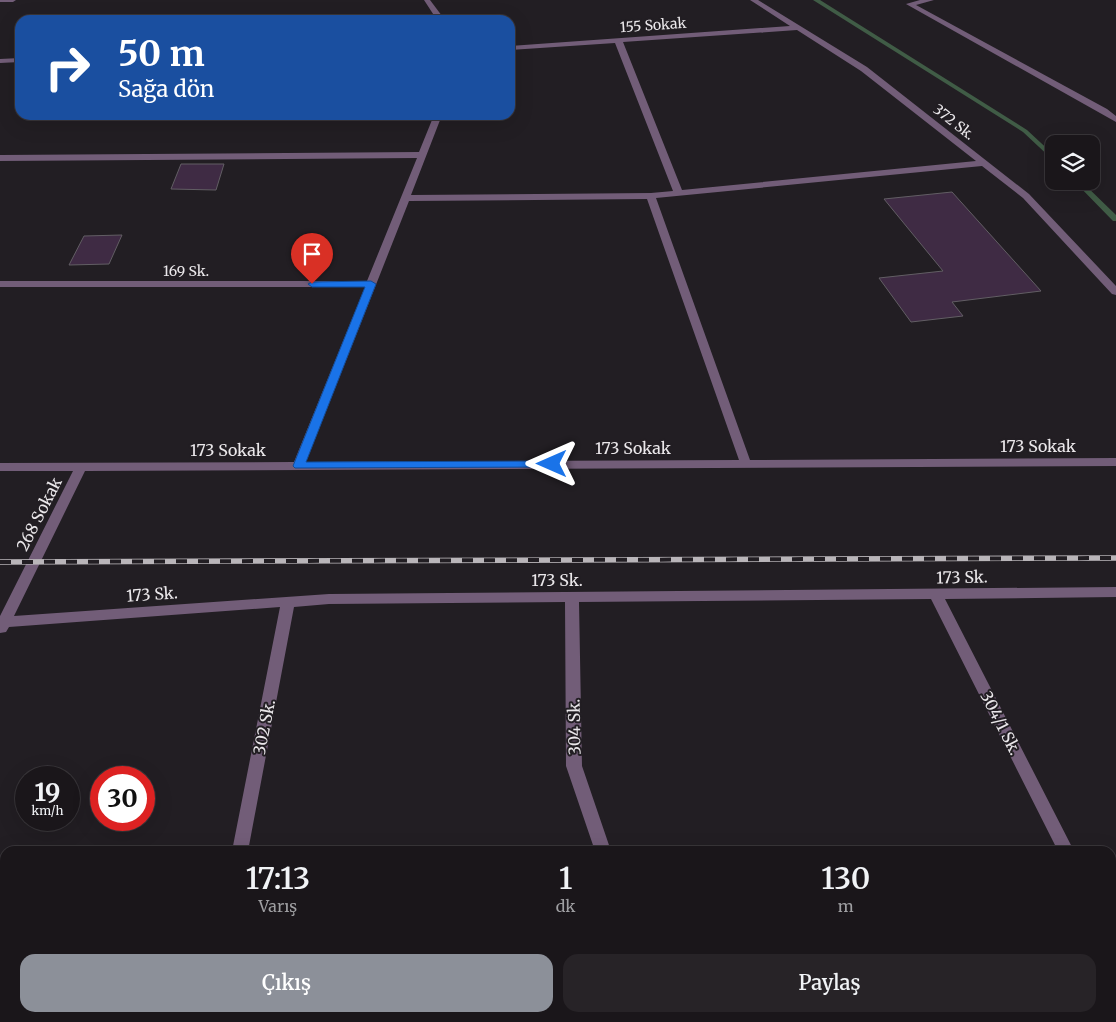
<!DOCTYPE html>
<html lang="tr">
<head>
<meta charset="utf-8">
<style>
	:root { --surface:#1a161a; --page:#272327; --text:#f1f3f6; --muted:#9f9fa2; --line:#383539; --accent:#8c9099 }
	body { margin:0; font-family:Merriweather,serif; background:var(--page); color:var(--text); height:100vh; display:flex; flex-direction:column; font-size:19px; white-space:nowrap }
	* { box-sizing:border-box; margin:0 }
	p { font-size:16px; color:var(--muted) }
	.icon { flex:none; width:28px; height:28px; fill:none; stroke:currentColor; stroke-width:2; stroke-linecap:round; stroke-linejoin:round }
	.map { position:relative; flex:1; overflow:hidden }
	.details { position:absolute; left:0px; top:846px; width:1116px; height:176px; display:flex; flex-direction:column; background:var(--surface); border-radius:15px 15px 0 0; box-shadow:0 5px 20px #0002,0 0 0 1px var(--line) }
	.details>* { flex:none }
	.top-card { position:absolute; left:15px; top:15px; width:500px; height:105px; border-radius:15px; box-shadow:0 5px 20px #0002,0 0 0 1px var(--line); background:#1a4fa0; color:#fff; overflow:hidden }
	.fabs { position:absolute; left:1045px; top:135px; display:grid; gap:10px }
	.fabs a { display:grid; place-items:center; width:55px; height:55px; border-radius:10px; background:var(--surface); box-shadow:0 5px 20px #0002,0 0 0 1px var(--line); font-size:25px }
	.speed { position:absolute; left:15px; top:766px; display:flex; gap:10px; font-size:25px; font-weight:700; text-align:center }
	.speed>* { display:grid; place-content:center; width:65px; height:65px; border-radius:50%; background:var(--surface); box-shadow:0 5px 20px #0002,0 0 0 1px var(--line); line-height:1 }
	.speed small { font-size:12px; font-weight:400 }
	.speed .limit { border:8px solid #d22; background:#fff; color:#111 }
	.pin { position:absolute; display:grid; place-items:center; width:42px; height:42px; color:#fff; margin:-51px -21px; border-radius:50% 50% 50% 0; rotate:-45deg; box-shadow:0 0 5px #0007 }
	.pin .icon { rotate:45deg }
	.me { position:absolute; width:55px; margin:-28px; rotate:270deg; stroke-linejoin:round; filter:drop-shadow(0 0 4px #0008) }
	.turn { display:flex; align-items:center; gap:18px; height:105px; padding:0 20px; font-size:22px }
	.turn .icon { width:65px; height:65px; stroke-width:2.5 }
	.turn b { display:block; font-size:35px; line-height:42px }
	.eta { display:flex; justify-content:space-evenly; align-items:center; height:85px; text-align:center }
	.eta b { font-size:30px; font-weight:600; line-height:35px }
	.primary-button { display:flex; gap:10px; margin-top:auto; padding:10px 20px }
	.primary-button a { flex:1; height:58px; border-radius:15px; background:var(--accent); color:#fff; font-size:20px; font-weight:600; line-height:58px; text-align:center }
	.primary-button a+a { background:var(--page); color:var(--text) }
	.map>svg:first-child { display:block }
</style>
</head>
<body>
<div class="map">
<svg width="1116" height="1022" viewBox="0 0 1116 1022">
	<rect width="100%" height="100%" fill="#221e23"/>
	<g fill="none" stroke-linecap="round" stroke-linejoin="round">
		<path fill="#405c46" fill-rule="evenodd" d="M813 0H820L1027 130 1054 155V161L1023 132Z
			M1074 181H1081L1116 215V221H1113Z"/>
	</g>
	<path fill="#3f2b44" stroke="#625e64" d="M181 164H224L216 190 171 189Z
		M952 192 1041 291 952 302 963 316 911 322 879 278 943 271 884 199Z
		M122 235 109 264 69 265 84 236Z"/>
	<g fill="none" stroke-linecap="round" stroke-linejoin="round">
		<path fill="#725d78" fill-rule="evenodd" d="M0 0H16L13 2H0Z
			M424 0H430L445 20H437Z
			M750 0H758L867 67 1029 194 1116 286V295L1112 294 1023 198 982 166 656 198 750 460 1116 458V466L85 471 14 616 329 594 1116 587V597L945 599 1074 851H1058L931 599 579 602 582 766 611 851H595L566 766 565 602 329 604 294 607 248 851H232L280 607 9 627 6 632 0 633V616L73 471H0V463L294 462 365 287H0V281H367L417 158 0 161V155L419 152 434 115H442L411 195 651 193 673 191 615 43 510 50V46L790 26ZM797 30 861 71 976 161 682 190 623 42ZM647 199 739 460 306 462 409 201Z
			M920 0H934L916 5 1107 109 1116 116V122L906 4Z
			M20 58V62L0 63V59Z
			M1111 933 1116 935V959L1111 957Z
			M1111 966H1116V984H1111Z
			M200 1018H218L217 1022H199Z
			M563 1018H711L709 1022H561Z
			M742 1018H760L761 1022H743Z"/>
		<g stroke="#b9b5b9" stroke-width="5.5">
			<path id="rail" d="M0 562 1116 558"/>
		</g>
		<use href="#rail" stroke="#221e23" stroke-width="4" stroke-dasharray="11" stroke-linecap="butt"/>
	</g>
	<path fill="#1a73e8" stroke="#114b97" d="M371 281 376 284 306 462 552 461 555 462 557 464 555 467 295 468 293 466 365 287H312L308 284 312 282Z"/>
	<g text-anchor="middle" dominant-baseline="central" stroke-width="4" stroke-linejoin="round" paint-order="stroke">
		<g font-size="14" fill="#eae7ea" stroke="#221e23">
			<text transform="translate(653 25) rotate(-4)">155 Sokak</text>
			<text transform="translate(954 122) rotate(38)">372 Sk.</text>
			<text x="186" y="271">169 Sk.</text>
		</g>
		<g font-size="16" fill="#eae7ea" stroke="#221e23">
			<text x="1038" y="446">173 Sokak</text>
			<text x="633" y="448">173 Sokak</text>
			<text x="228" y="450">173 Sokak</text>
			<text transform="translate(39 514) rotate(-63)">268 Sokak</text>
			<text transform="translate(962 577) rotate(-1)">173 Sk.</text>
			<text x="557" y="580">173 Sk.</text>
			<text transform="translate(152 594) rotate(-4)">173 Sk.</text>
			<text transform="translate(1001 723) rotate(63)">304/1 Sk.</text>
			<text transform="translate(264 727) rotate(-79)">302 Sk.</text>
			<text transform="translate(574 727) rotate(-91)">304 Sk.</text>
		</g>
	</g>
</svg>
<div class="fabs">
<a><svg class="icon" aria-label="layers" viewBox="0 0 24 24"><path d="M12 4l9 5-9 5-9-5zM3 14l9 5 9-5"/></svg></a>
</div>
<div class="speed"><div>19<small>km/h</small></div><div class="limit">30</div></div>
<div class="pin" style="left:312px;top:284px;background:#d93025"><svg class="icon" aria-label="arrive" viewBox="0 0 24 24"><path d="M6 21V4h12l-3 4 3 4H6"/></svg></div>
<svg class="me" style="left:552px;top:464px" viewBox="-20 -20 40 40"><path d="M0-17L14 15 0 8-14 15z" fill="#1a73e8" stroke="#fff" stroke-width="4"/></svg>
<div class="top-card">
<div class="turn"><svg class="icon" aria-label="right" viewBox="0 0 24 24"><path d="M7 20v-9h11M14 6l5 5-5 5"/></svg><div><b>50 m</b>Sağa dön</div></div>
</div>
<section class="details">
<div class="eta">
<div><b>17:13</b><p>Varış</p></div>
<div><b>1</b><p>dk</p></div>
<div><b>130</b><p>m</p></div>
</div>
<div class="primary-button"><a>Çıkış</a><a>Paylaş</a></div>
</section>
</div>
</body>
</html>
